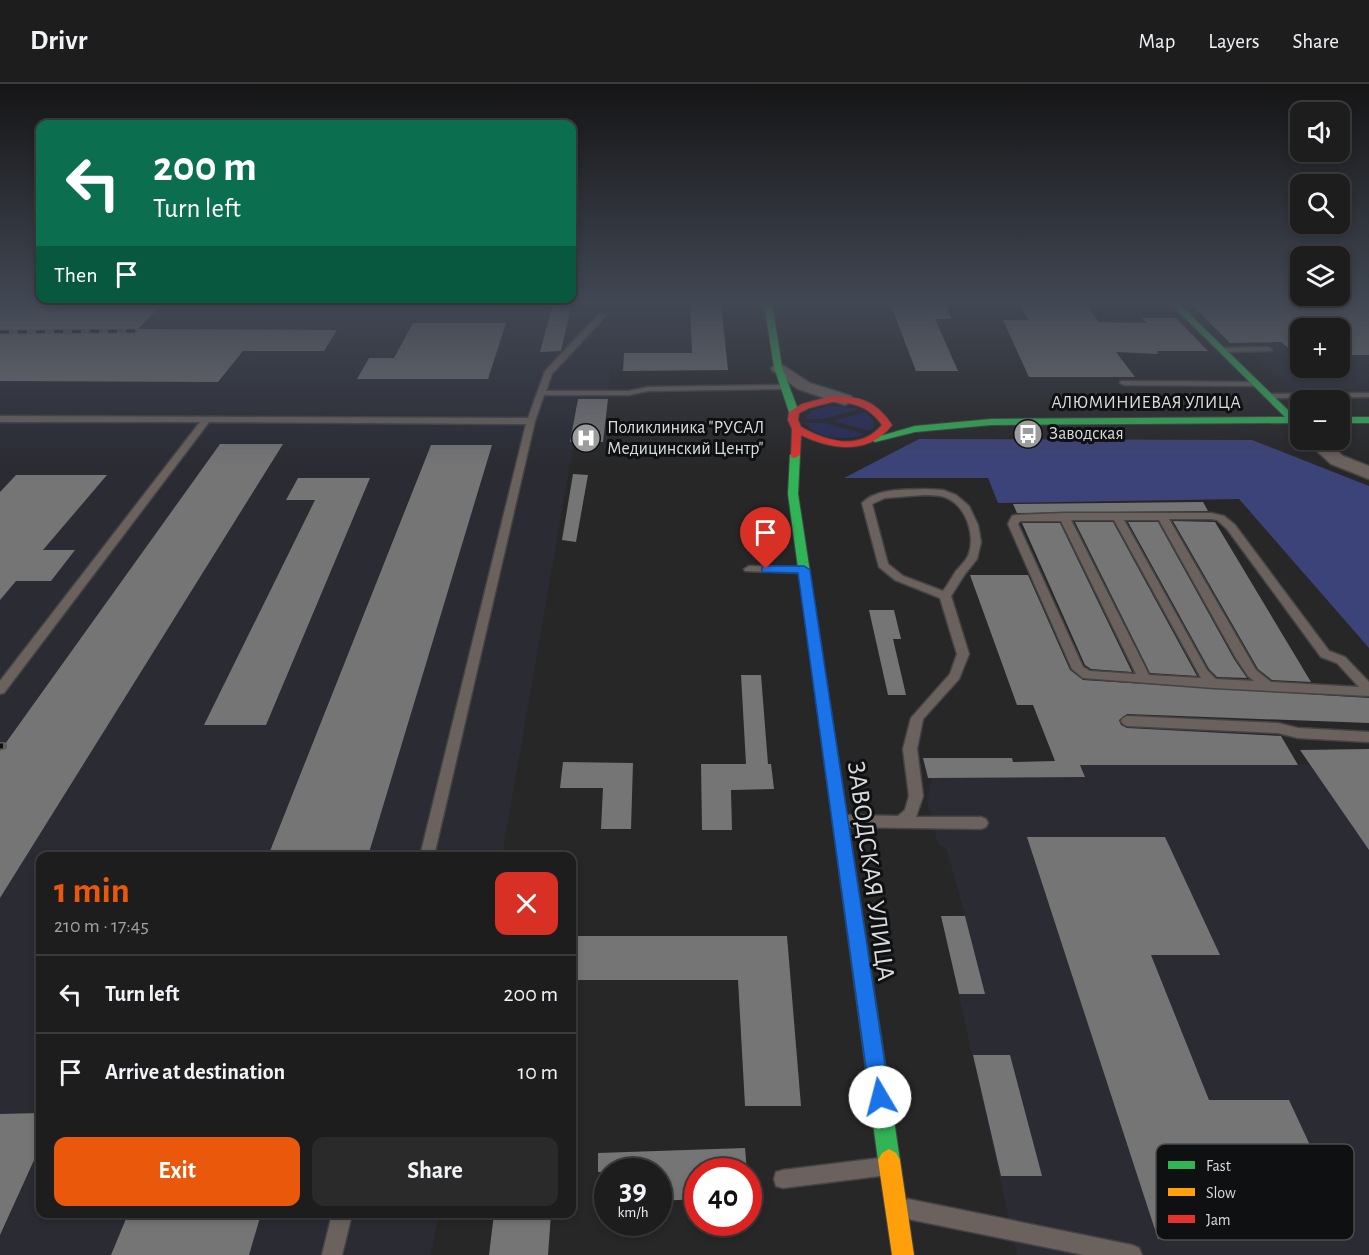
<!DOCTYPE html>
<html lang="en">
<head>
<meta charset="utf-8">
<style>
	:root { --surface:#1d1d1e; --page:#2a2a2b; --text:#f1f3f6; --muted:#a0a2a4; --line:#3b3b3c; --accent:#ea580c }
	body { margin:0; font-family:"Alegreya Sans",sans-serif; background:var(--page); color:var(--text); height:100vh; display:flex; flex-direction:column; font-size:22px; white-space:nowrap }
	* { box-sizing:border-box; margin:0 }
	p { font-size:20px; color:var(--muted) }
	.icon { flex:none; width:33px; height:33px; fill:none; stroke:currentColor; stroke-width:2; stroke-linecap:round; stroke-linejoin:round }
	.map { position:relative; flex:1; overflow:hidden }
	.side { position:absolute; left:36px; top:768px; width:540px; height:366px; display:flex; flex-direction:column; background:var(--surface); border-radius:12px; box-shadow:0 3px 9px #0003,0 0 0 2px var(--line) }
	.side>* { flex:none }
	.top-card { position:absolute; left:36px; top:36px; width:540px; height:183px; border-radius:12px; box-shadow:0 3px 9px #0003,0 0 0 2px var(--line); background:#0b6e4f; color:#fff; overflow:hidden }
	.buttons { position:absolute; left:1290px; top:18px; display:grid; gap:12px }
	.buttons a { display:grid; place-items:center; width:60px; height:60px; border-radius:12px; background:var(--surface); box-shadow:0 3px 9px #0003,0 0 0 2px var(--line); font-size:30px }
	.speed { position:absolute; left:594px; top:1074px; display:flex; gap:12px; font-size:30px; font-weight:700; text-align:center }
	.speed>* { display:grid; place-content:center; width:78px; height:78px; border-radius:50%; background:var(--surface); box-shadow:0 3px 9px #0003,0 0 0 2px var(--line); line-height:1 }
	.speed small { font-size:15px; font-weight:400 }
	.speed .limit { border:9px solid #d22; background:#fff; color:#111 }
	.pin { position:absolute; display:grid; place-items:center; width:51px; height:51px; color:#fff; margin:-62px -26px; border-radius:50% 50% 50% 0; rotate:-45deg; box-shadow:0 0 6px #0007 }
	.pin .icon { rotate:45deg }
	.me { position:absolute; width:66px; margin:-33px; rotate:352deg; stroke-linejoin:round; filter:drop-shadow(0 0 4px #0008) }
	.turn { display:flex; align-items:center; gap:21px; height:126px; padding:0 18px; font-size:27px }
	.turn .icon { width:78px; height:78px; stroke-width:2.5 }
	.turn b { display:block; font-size:42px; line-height:51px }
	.then { display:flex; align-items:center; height:57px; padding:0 18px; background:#0003; gap:12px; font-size:22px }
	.round { display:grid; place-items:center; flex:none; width:63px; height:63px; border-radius:12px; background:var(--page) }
	.summary { display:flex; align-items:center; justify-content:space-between; height:102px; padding:0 18px }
	h1 { font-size:36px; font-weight:700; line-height:45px; color:var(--accent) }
	.button { display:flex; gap:12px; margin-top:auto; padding:12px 18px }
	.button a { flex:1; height:69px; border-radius:12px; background:var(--accent); color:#fff; font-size:24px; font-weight:700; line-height:69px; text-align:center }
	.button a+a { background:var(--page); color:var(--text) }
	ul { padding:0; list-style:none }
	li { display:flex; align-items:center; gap:18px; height:78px; padding:0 18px; border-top:2px solid var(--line) }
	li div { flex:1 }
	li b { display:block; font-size:22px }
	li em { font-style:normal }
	header { display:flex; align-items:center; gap:36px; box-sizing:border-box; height:84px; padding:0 30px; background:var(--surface); border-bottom:2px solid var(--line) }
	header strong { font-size:28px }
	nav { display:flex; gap:33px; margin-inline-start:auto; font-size:21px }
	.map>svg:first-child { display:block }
</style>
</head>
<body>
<header>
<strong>Drivr</strong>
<nav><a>Map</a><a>Layers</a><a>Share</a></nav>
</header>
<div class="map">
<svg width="1369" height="1171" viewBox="0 0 1369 1171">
	<rect width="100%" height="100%" fill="#272728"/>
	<path fill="#2a2b33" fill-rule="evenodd" d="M0 219H724L723 242H691L692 269H624L623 287H610L608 315H578L571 358H574L502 772H40V1130H439L431 1171H0Z
		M1190 219H1369V280L1364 281 1369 285V305H1294L1250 269 1233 259ZM1300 244H1340V284H1300Z
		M1369 680V1171H1017L941 832 965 831 946 764 938 760 927 717 932 694 1085 693 1080 681Z"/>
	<path fill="#272b58" d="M829 321 860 325 823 335H805L811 327Z
		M865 328 874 337V342L870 347 832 337Z
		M806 339H824L865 350C848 357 817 356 806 339Z"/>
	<path fill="#3c4379" d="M919 355 1252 356 1369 402V564L1239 415 998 419 988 394H844Z"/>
	<path fill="#757576" d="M0 219H67L60 225 159 224 138 245 337 246 324 267H243L218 298 0 297Z
		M553 219H572L561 267 540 268Z
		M690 219H721L728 286 623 287 624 269H692Z
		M890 219H944L952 235H935L958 287H916Z
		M1019 219H1085L1099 238 1147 239 1142 234H1176L1208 267H1157L1158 270 1116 268 1135 293H1029L1003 236H1028Z
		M1190 219H1369V271H1340V244H1300V274L1281 258 1230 259Z
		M413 239H506L488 295H357L369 274H394Z
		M578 315H608L603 358H570Z
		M220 360H283L0 814V667Z
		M431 361H492L368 772H268Z
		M573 390 588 391 576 458 562 456Z
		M16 391H107L43 466H75L51 497H16L0 516V408Z
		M298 394H370L266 641H204L315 416H286Z
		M1203 418 1208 427 1017 429 1013 420Z
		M1173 437 1215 438 1311 598 1272 596 1258 585Z
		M1075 438H1113L1197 592 1150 589Z
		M1128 438H1158L1234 575 1247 594 1217 593 1209 585Z
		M1022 439H1060L1132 588 1091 585 1085 581Z
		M970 491H1028L1070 586 1083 596 1369 614V639L1127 630 1119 636 1121 641 1127 644 1281 652 1298 681H1080L1085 693 928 694 923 674H1012L1013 678 1055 677 1033 621H1017Z
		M869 526H894L901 555H893L906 611H888Z
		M741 591H761L768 680H771L774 705 731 706 732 746H702L701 680H746Z
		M1369 665V766L1300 666Z
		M563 678 633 679 631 745H601L603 704H560Z
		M1027 753H1165L1220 871H1151L1209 1016H1289L1335 1115H1311L1329 1156 1158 1155Z
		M941 832H965L985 910H959Z
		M572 852H787L801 1022H745L738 896H572Z
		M973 971H1010L1042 1092H1001Z
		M40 1029V1063L0 1151V1030Z
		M745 1064 747 1088H698V1115L658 1117V1088H598V1069Z
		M128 1130H261L249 1171H111Z
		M494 1130H551L548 1171H489Z"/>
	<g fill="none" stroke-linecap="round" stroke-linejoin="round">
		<g stroke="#444445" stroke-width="3">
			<path id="lane" d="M600 229 607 231 552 290 546 307H629L648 303 785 301 789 303 785 305 648 307 629 311H544L535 337 434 772H420L526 340 209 338 4 609 0 610V597L200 338H0V332L528 334 545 287Z
				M1268 263 1272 265 1271 267 1222 268 1218 266 1222 264Z
				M1121 297 1256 298 1260 300 1256 302 1124 301 1120 299Z
				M1369 309V313L1268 314 1264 312 1268 310Z
				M924 405 943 406 956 411 969 422 978 441 981 458 977 475 965 490 951 512 969 570 959 595 923 635 917 665 923 712 916 733H981L986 735 988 739 986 743 981 745 844 743 839 741 837 737 839 733 844 731 898 732 905 726 909 712 903 665 911 634 950 590 957 570 940 514 895 496 879 483 862 419C877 404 904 406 924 405ZM924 411C932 411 940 411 947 414 967 423 976 453 968 472 965 478 960 482 956 487 951 494 948 501 943 507L903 492 888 480 872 420 885 414Z
				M1064 429H1211L1224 432 1235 441 1329 567 1345 573 1369 598V612L1214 604 1083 594 1072 585 1008 440 1012 432 1016 431ZM1169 435H1211L1217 436 1227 445 1321 573 1337 579 1359 603 1271 598 1256 586ZM1071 436H1114L1201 594 1149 591ZM1124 436H1159L1236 574 1248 592 1254 597 1216 595 1207 586ZM1020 437H1061L1136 590 1090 587 1083 583 1018 440Z
				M749 482 804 483 809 486 804 489 745 487 744 485Z
				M1127 632 1278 639 1298 644 1369 648V658L1298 654 1278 649 1127 642 1123 640 1121 637 1123 634Z
				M880 1074 887 1076 889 1083 887 1090 880 1092 783 1104 776 1102 774 1095 776 1088 783 1086Z
				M908 1115 1132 1161 1139 1164 1142 1171H1084L908 1135 901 1132 898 1125 901 1118Z
				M332 1130H352L342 1171H322Z"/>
		</g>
		<g stroke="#444445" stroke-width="3">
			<path id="street" d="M779 279 810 299 851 312 853 316 845 321 798 305 773 287 771 284Z
				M1305 356H1324L1343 372 1369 382V395L1331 380Z"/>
		</g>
		<g stroke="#444445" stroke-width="2">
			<path id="fast" d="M764 219H772L782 283 799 328 797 330 789 328 774 283Z
				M1170 219H1178L1295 333H1300V346L1290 339 991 341 915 348 875 358 870 355 915 342 991 335 1285 333Z
				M1340 333H1369V339H1340Z
				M795 368 800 371 798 410 900 1076 896 1083 889 1087 882 1083 878 1076 788 410 790 371Z"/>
		</g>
		<g stroke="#444445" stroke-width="2">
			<path id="slow" d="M889 1065 896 1069 900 1076 914 1171H892L878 1076 882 1069Z"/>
		</g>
		<g stroke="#444445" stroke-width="2">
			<path id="jam" d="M832 312C860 312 876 317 892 341 869 371 832 366 801 351L800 371 795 374 791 373 792 345 788 336 789 328 802 320ZM832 318C853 318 869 322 882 341 860 367 828 358 801 343L798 336 799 329 809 324Z"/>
		</g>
		<use href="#lane" fill="#6b625d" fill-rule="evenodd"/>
		<use href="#street" fill="#6b625d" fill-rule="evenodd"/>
		<use href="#fast" fill="#30b455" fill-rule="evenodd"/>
		<use href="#slow" fill="#ff9f0a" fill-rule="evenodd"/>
		<use href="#jam" fill="#e5322d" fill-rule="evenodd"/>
		<g stroke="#615d5b" stroke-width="4.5">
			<path id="rail-far1" d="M0 248 136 247"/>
		</g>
		<g stroke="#615d5b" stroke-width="8">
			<path id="rail" d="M0 662H3"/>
		</g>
		<use href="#rail-far1" stroke="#0f1011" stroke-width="3" stroke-dasharray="9" stroke-linecap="butt"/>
		<use href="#rail" stroke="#0f1011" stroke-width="5" stroke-dasharray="15" stroke-linecap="butt"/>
	</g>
	<linearGradient id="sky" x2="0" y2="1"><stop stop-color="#151516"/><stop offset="0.57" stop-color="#414753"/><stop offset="1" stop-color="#414753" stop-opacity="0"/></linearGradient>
	<rect width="1369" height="383" fill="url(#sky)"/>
	<path fill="#1a73e8" stroke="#114b97" stroke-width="1.5" d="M766 482H804L810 486 890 1013 887 1020 880 1023 873 1020 870 1013 798 489 762 488V483Z"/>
	<defs>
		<g id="bus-disc" transform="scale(1.5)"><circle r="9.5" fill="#9c9c9e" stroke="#0f1011"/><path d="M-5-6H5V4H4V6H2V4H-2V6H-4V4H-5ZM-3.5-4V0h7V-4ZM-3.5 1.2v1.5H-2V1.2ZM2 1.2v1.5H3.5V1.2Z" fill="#fff"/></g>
		<g id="hospital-disc" transform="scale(1.5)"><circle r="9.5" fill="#9c9c9e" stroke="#0f1011"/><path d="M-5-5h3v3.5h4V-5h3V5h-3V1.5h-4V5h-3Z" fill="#fff"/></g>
	</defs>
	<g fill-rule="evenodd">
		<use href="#bus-disc" x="1028" y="350"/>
		<use href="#hospital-disc" x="586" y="354"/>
	</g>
	<g text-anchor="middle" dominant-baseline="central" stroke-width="6" stroke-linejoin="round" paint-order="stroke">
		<g font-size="18" fill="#dbdbdd" stroke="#0f1011">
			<text x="1146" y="319">АЛЮМИНИЕВАЯ УЛИЦА</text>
		</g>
		<g font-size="18" fill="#dbdbdd" stroke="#0f1011" text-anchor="start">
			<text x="607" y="344">Поликлиника "РУСАЛ<tspan x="607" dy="21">Медицинский Центр"</tspan></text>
			<text x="1049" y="350">Заводская</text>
		</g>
		<g font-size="26" fill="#dbdbdd" stroke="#0f1011">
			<text transform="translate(871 787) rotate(82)">ЗАВОДСКАЯ УЛИЦА</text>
		</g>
	</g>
	<rect x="1156" y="1060" width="198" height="96" rx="9" fill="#0f1011" stroke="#4c4d4e" stroke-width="1.5"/>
	<rect x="1168" y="1077" width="27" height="8" fill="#30b455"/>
	<rect x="1168" y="1104" width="27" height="8" fill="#ff9f0a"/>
	<rect x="1168" y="1131" width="27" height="8" fill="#e5322d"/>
	<g font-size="16" fill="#dbdbdd">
		<text x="1206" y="1087">Fast</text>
		<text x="1206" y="1114">Slow</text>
		<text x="1206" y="1141">Jam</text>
	</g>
</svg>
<div class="buttons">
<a><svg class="icon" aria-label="sound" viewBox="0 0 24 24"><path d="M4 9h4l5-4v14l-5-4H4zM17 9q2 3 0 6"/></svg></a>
<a><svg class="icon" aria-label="search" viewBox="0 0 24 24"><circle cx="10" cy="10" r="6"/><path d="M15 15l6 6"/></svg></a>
<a><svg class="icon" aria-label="layers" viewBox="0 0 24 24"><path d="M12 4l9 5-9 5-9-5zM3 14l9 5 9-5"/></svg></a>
<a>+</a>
<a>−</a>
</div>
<div class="speed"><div>39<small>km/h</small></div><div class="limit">40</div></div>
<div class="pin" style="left:766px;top:485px;background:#d93025"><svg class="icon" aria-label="arrive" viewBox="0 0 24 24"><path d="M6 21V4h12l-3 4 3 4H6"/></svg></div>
<svg class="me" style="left:880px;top:1013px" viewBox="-20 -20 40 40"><circle r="19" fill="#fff"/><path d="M0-13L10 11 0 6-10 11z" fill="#1a73e8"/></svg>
<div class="top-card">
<div class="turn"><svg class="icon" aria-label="left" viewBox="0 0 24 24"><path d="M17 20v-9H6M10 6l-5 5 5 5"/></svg><div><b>200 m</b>Turn left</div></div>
<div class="then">Then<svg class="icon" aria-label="arrive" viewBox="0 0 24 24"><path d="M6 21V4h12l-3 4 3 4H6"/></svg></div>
</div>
<section class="side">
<div class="summary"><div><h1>1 min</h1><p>210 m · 17:45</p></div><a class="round" style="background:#d93025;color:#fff"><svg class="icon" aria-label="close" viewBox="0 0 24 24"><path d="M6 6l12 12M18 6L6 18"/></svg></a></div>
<ul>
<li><svg class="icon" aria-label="left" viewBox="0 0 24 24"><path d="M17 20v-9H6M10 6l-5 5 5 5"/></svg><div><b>Turn left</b></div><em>200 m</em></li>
<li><svg class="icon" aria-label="arrive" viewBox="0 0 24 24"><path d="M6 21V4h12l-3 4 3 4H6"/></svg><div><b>Arrive at destination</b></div><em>10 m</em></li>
</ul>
<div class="button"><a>Exit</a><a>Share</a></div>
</section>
</div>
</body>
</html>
